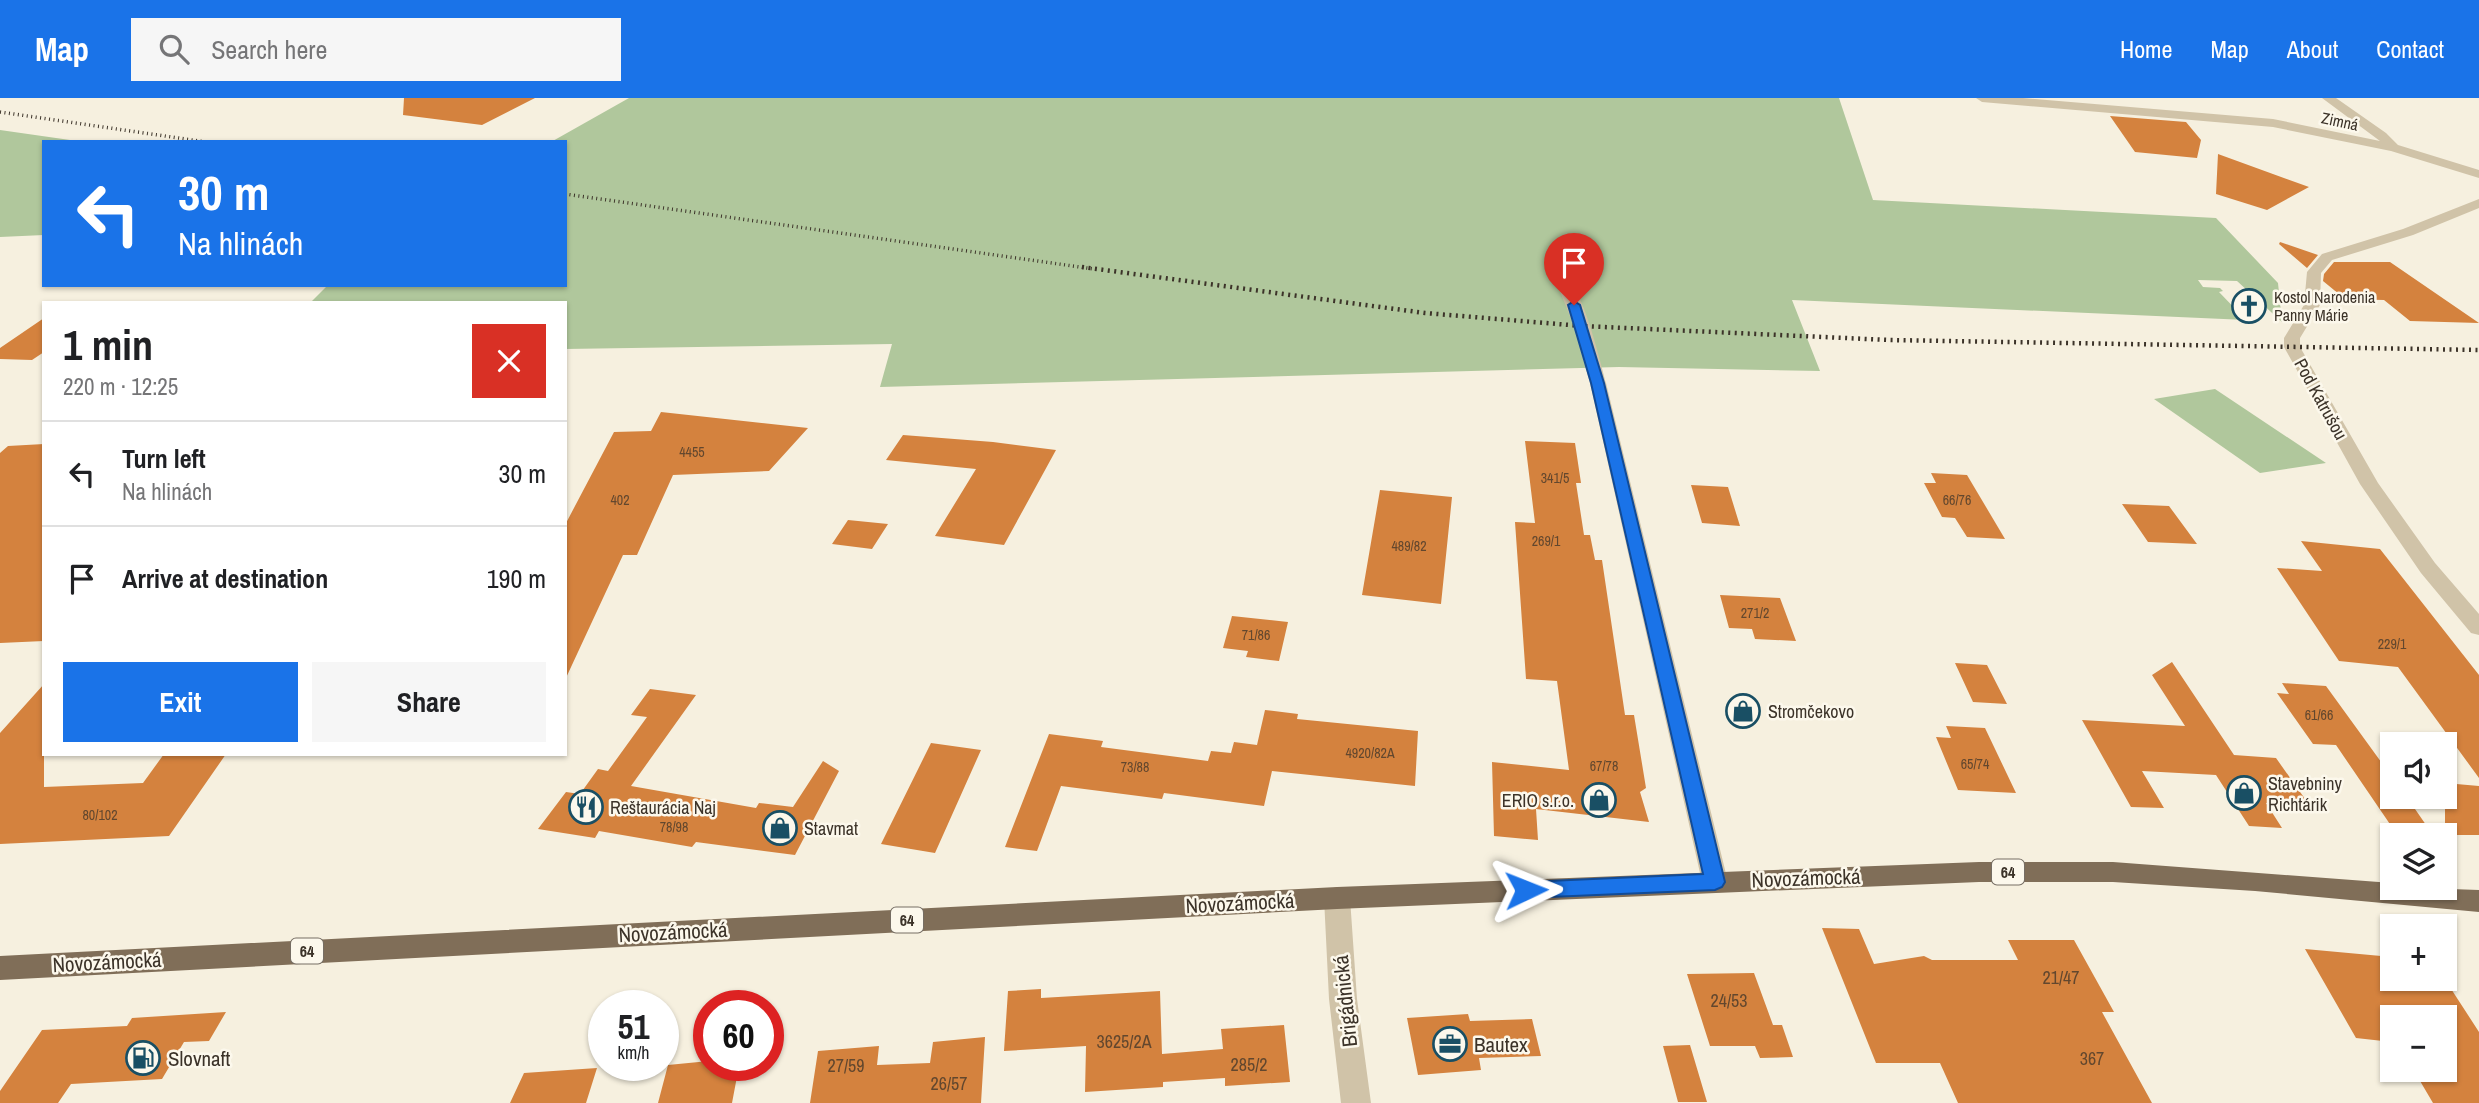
<!DOCTYPE html>
<html lang="en">
<head>
<meta charset="utf-8">
<style>
	:root { --surface:#fff; --page:#f6f6f6; --text:#202124; --muted:#757577; --line:#e0e0e0; --accent:#1a73e8 }
	body { margin:0; font-family:"Archivo Narrow",sans-serif; background:var(--page); color:var(--text); height:100vh; display:flex; flex-direction:column; font-size:26px; white-space:nowrap }
	* { box-sizing:border-box; margin:0 }
	p { font-size:23px; color:var(--muted) }
	.icon { flex:none; width:38px; height:38px; fill:none; stroke:currentColor; stroke-width:2; stroke-linecap:round; stroke-linejoin:round }
	.map { position:relative; flex:1; overflow:hidden }
	.sheet { position:absolute; left:42px; top:203px; width:525px; height:455px; display:flex; flex-direction:column; background:var(--surface); border-radius:0px; box-shadow:0 2px 5px #0004 }
	.sheet>* { flex:none }
	.banner { position:absolute; left:42px; top:42px; width:525px; height:147px; border-radius:0px; box-shadow:0 2px 5px #0004; background:#1a73e8; color:#fff; overflow:hidden }
	.controls { position:absolute; left:2380px; top:634px; display:grid; gap:14px }
	.controls a { display:grid; place-items:center; width:77px; height:77px; border-radius:0px; background:var(--surface); box-shadow:0 2px 5px #0004; font-size:35px }
	.speed { position:absolute; left:588px; top:892px; display:flex; gap:14px; font-size:35px; font-weight:700; text-align:center }
	.speed>* { display:grid; place-content:center; width:91px; height:91px; border-radius:50%; background:var(--surface); box-shadow:0 2px 5px #0004; line-height:1 }
	.speed small { font-size:18px; font-weight:400 }
	.speed .limit { border:10px solid #d22; background:#fff; color:#111 }
	.pin { position:absolute; display:grid; place-items:center; width:60px; height:60px; color:#fff; margin:-72px -30px; border-radius:50% 50% 50% 0; rotate:-45deg; box-shadow:0 0 7px #0007 }
	.pin .icon { rotate:45deg }
	.me { position:absolute; width:77px; margin:-38px; rotate:88deg; stroke-linejoin:round; filter:drop-shadow(0 0 5px #0008) }
	.turn { display:flex; align-items:center; gap:24px; height:147px; padding:0 21px; font-size:32px }
	.turn .icon { width:91px; height:91px; stroke-width:2.5 }
	.turn b { display:block; font-size:49px; line-height:60px }
	.round { display:grid; place-items:center; flex:none; width:74px; height:74px; border-radius:0px; background:var(--page) }
	.summary { display:flex; align-items:center; justify-content:space-between; height:119px; padding:0 21px }
	h1 { font-size:42px; font-weight:700; line-height:52px }
	.button { display:flex; gap:14px; margin-top:auto; padding:14px 21px }
	.button a { flex:1; height:80px; border-radius:0px; background:var(--accent); color:#fff; font-size:28px; font-weight:700; line-height:80px; text-align:center }
	.button a+a { background:var(--page); color:var(--text) }
	ul { padding:0; list-style:none }
	li { display:flex; align-items:center; gap:21px; height:105px; padding:0 21px; border-top:2px solid var(--line) }
	li div { flex:1 }
	li b { display:block; font-size:26px }
	li em { font-style:normal }
	header { display:flex; align-items:center; gap:42px; box-sizing:border-box; height:98px; padding:0 35px; background:var(--accent); color:#fff }
	header strong { font-size:33px }
	nav { display:flex; gap:38px; margin-inline-start:auto; font-size:24px }
	.search { width:490px; height:63px; background:var(--page); display:flex; align-items:center; gap:18px; box-sizing:border-box; padding:0 24px; border-radius:0px; color:var(--muted); font-size:26px }
	.map>svg:first-child { display:block }
</style>
</head>
<body>
<header>
<strong>Map</strong>
<div class="search"><svg class="icon" aria-label="search" viewBox="0 0 24 24"><circle cx="10" cy="10" r="6"/><path d="M15 15l6 6"/></svg>Search here</div>
<nav><a>Home</a><a>Map</a><a>About</a><a>Contact</a></nav>
</header>
<div class="map">
<svg width="2479" height="1005" viewBox="0 0 2479 1005">
	<rect width="100%" height="100%" fill="#f6f0df"/>
	<path fill="#b0c79c" d="M629 0H1839L1873 102 2216 120 2278 185 2282 224 2237 183 2198 182 2203 189 2220 190 2223 193 2219 194 2246 222 1792 202 1820 273 1619 269 880 289 892 246 565 251V205H310L328 187H565V44H551Z
		M0 32 84 44H44V137L0 139Z
		M2215 291 2326 365 2260 375 2154 301Z"/>
	<path fill="#d4823e" d="M404 0H535L482 27 403 17Z
		M2110 18 2186 24 2201 42 2197 60 2135 54Z
		M2218 56 2309 89 2267 112 2216 96Z
		M2280 144 2318 157 2307 170 2279 146Z
		M2334 164H2390L2479 225 2410 223 2384 202 2345 201 2323 183 2324 176Z
		M44 220V254L32 262 0 261V250Z
		M661 314 808 330 769 373 673 377 637 457H623L565 582V427L614 334 651 333Z
		M903 337 993 344 1056 352 1004 447 935 438 976 371 886 362Z
		M1525 343 1575 345 1581 385H1576L1584 437H1590L1595 462H1602L1625 617H1634L1646 690 1640 694 1649 724 1536 711 1538 742 1494 738 1492 664 1569 672 1557 583 1526 581 1515 424 1535 425Z
		M44 346V543L0 545V355L8 348Z
		M1931 375 1967 377 2005 441 1967 439 1955 420 1942 419 1924 385H1936Z
		M1691 387 1728 389 1740 428 1702 425Z
		M1380 392 1452 399 1441 506 1362 497Z
		M2122 406 2169 408 2197 446 2148 444Z
		M848 422 888 426 872 451 832 446Z
		M2301 443 2380 451 2479 577V680L2398 569 2339 563 2277 470 2322 473Z
		M1720 497 1780 500 1796 543 1755 541 1752 531 1729 530Z
		M1232 518 1288 524 1279 563 1246 559 1248 553 1223 550Z
		M2172 564 2234 657 2276 660 2310 708 2266 705 2282 730 2249 728 2216 677 2142 673 2164 710 2131 709 2082 622 2185 628 2152 577Z
		M1955 565 1987 567 2007 606 1973 604Z
		M2282 585 2326 588 2392 679V698H2406L2433 737 2396 735 2336 647 2313 646 2277 595 2289 596Z
		M44 586V689L143 685 164 656H226L169 738 0 746V635Z
		M650 591 696 597 631 688 756 710 759 705 793 709 823 663 839 673 795 757 696 744 692 749 599 733 595 740 538 731 566 694 580 696 598 671 608 673 647 619 631 617Z
		M1265 612 1298 616 1297 621 1418 633 1415 688 1272 673 1264 708 1164 695 1162 701 1061 688 1037 753 1005 749 1049 636 1103 643 1101 649 1208 663 1211 653 1231 655 1234 644 1257 647Z
		M1946 628 1985 630 2016 695 1958 692 1936 639 1951 640Z
		M931 645 981 652 935 755 881 746Z
		M2445 685 2479 688V737H2445Z
		M1822 830 1859 831 1874 866 1924 858 1932 862H2018L2008 842H2074L2114 914H2102L2152 1005H1958L1940 965H1876Z
		M2305 851 2392 859V880H2444L2479 934V1005H2433L2413 971H2445V919H2392V944L2356 940Z
		M1754 875 1773 927H1782L1793 959 1760 960 1755 948H1710L1687 876Z
		M1041 891V900L1160 893 1162 956 1223 951 1221 931 1284 927 1290 984 1225 988V980L1163 984V989L1085 994 1086 948 1004 953 1008 893Z
		M226 914 209 943 184 944 162 981 71 986 58 1005H0V993L42 932 127 928 132 920Z
		M1468 916 1470 923 1532 921 1541 958 1479 960 1481 972 1418 977 1407 920Z
		M985 939 981 1005H810L818 953 879 948 877 967 930 965 933 944Z
		M1690 947 1707 1004H1678L1663 948Z
		M709 963V968H739L732 1005H658L668 967Z
		M597 970 586 1005H510L524 975Z"/>
	<g fill="none" stroke-linecap="round" stroke-linejoin="round">
		<path fill="#d0c3a8" fill-rule="evenodd" d="M1976 0H2023L2273 21 2380 43 2322 0H2336L2386 35 2398 47 2479 72V80L2391 53 2273 29 1982 4Z
			M2479 101V110L2413 137 2332 162 2321 175 2320 207 2300 240V249L2378 385 2435 465 2479 516V537L2471 535 2421 475 2360 386 2284 249V240L2304 207 2307 174 2322 156 2403 131Z
			M1565 181C1582 186 1601 266 1606 285L1728 784 1724 791 1715 794 1706 791 1702 784 1590 285 1574 228 1557 186Z
			M1337 789 1346 792 1350 800 1357 901 1371 1005H1341L1329 901 1324 800 1328 792Z"/>
		<path fill="#806e58" fill-rule="evenodd" d="M1979 764H2113L2392 785V789L2479 792V814L2255 793 2113 784H1979L1337 811 0 882V858L1337 789Z"/>
		<path stroke="#3c3329" stroke-width="3.5" stroke-dasharray="1 3.5" stroke-linecap="butt" d="M0 14 206 44
			M565 96 1094 171"/>
		<path stroke="#3c3329" stroke-width="4.5" stroke-dasharray="2 4.5" stroke-linecap="butt" d="M1082 169 1425 215 1582 228 1889 242 2479 252"/>
	</g>
	<path fill="#1a73e8" stroke="#114b97" stroke-width="2" d="M1574 203 1580 207 1604 285 1725 784 1722 789 1715 792 1526 800 1519 798 1516 792 1519 786 1526 784 1703 776 1591 285 1568 207Z"/>
	<defs>
		<g id="church-ring" transform="scale(1.75)"><circle r="9.5" fill="#fcf8ec" stroke="#194f64" stroke-width="1.5"/><path d="M-1.2-6h2.4v3.5h3.3v2.4h-3.3V6h-2.4V-.1h-3.3v-2.4h3.3Z" fill="#194f64"/></g>
		<g id="shop-ring" transform="scale(1.75)"><circle r="9.5" fill="#fcf8ec" stroke="#194f64" stroke-width="1.5"/><path d="M-5-2.5h2.3a2.7 3.5 0 0 1 5.4 0H5L5.5 6h-11ZM-1.5-2.5h3a1.5 2.3 0 0 0-3 0Z" fill="#194f64"/></g>
		<g id="restaurant-ring" transform="scale(1.75)"><circle r="9.5" fill="#fcf8ec" stroke="#194f64" stroke-width="1.5"/><path d="M-5-6h1v4h1v-4h1v4h1v-4h1v5L-1.5 .5V6h-2V.5L-5-1ZM5-6V6H3V1.5H1.5Q1.5-4 5-6Z" fill="#194f64"/></g>
		<g id="office-ring" transform="scale(1.75)"><circle r="9.5" fill="#fcf8ec" stroke="#194f64" stroke-width="1.5"/><path d="M-6-3h4V-5.5h4V-3h4V5H-6ZM-1-4.5V-3h2v-1.5ZM-6 0V1H6V0Z" fill="#194f64"/></g>
		<g id="fuel-ring" transform="scale(1.75)"><circle r="9.5" fill="#fcf8ec" stroke="#194f64" stroke-width="1.5"/><path d="M-5.5-6h7V0h2V4h1.3V-2.5L3-4.5l.8-.8L6-3V5H2.5V1h-1V6h-7ZM-4.2-4.7v3.2H.2V-4.7Z" fill="#194f64"/></g>
	</defs>
	<g fill-rule="evenodd">
		<use href="#church-ring" x="2249" y="208"/>
		<use href="#shop-ring" x="1743" y="613"/>
		<use href="#shop-ring" x="2244" y="695"/>
		<use href="#shop-ring" x="1599" y="702"/>
		<use href="#restaurant-ring" x="586" y="709"/>
		<use href="#shop-ring" x="780" y="730"/>
		<use href="#office-ring" x="1450" y="946"/>
		<use href="#fuel-ring" x="143" y="960"/>
	</g>
	<g text-anchor="middle" dominant-baseline="central" stroke-width="5" stroke-linejoin="round" paint-order="stroke">
		<g font-size="14" fill="#62472e">
			<text x="692" y="354">4455</text>
			<text x="1555" y="380">341/5</text>
			<text x="620" y="402">402</text>
			<text x="1957" y="402">66/76</text>
			<text x="1546" y="443">269/1</text>
			<text x="1409" y="448">489/82</text>
			<text x="1755" y="515">271/2</text>
			<text x="1256" y="537">71/86</text>
			<text x="2392" y="546">229/1</text>
			<text x="2319" y="617">61/66</text>
			<text x="1370" y="655">4920/82A</text>
			<text x="1975" y="666">65/74</text>
			<text x="1604" y="668">67/78</text>
			<text x="1135" y="669">73/88</text>
			<text x="100" y="717">80/102</text>
			<text x="674" y="729">78/98</text>
		</g>
		<g font-size="16" fill="#3c3329" stroke="#fcf8ec">
			<text transform="translate(2340 23) rotate(12)">Zimná</text>
		</g>
		<g font-size="16" fill="#3c3329" stroke="#fcf8ec" text-anchor="start">
			<text x="2274" y="199">Kostol Narodenia<tspan x="2274" dy="18">Panny Márie</tspan></text>
		</g>
		<g fill="#fcf8ec" stroke="#766e64" stroke-width="2">
			<rect x="1992" y="761.5" width="32" height="25" rx="5"/>
			<rect x="891" y="809.5" width="32" height="25" rx="5"/>
			<rect x="291" y="840.5" width="32" height="25" rx="5"/>
		</g>
		<g font-size="16" font-weight="bold" fill="#3c3329">
			<text x="2008" y="774">64</text>
			<text x="907" y="822">64</text>
			<text x="307" y="853">64</text>
		</g>
		<g font-size="18" fill="#3c3329" stroke="#fcf8ec">
			<text transform="translate(2321 301) rotate(61)">Pod Katrušou</text>
		</g>
		<g font-size="18" fill="#3c3329" stroke="#fcf8ec" text-anchor="start">
			<text x="1768" y="613">Stromčekovo</text>
			<text x="2268" y="685">Stavebniny<tspan x="2268" dy="21">Richtárik</tspan></text>
			<text x="1574" y="702" text-anchor="end">ERIO s.r.o.</text>
			<text x="610" y="709">Reštaurácia Naj</text>
			<text x="804" y="730">Stavmat</text>
		</g>
		<g font-size="18" fill="#62472e">
			<text x="2061" y="879">21/47</text>
			<text x="1729" y="902">24/53</text>
			<text x="1124" y="943">3625/2A</text>
			<text x="2092" y="960">367</text>
			<text x="1249" y="966">285/2</text>
			<text x="846" y="967">27/59</text>
			<text x="949" y="985">26/57</text>
		</g>
		<g font-size="21" fill="#3c3329" stroke="#fcf8ec">
			<text transform="translate(1806 780) rotate(-2)">Novozámocká</text>
			<text transform="translate(1240 805) rotate(-3)">Novozámocká</text>
			<text transform="translate(673 834) rotate(-3)">Novozámocká</text>
			<text transform="translate(107 864) rotate(-3)">Novozámocká</text>
			<text transform="translate(1345 903) rotate(-96)">Brigádnická</text>
		</g>
		<g font-size="21" fill="#3c3329" stroke="#fcf8ec" text-anchor="start">
			<text x="1474" y="946">Bautex</text>
			<text x="168" y="960">Slovnaft</text>
		</g>
	</g>
</svg>
<div class="controls">
<a><svg class="icon" aria-label="sound" viewBox="0 0 24 24"><path d="M4 9h4l5-4v14l-5-4H4zM17 9q2 3 0 6"/></svg></a>
<a><svg class="icon" aria-label="layers" viewBox="0 0 24 24"><path d="M12 4l9 5-9 5-9-5zM3 14l9 5 9-5"/></svg></a>
<a>+</a>
<a>−</a>
</div>
<div class="speed"><div>51<small>km/h</small></div><div class="limit">60</div></div>
<div class="pin" style="left:1574px;top:207px;background:#d93025"><svg class="icon" aria-label="arrive" viewBox="0 0 24 24"><path d="M6 21V4h12l-3 4 3 4H6"/></svg></div>
<svg class="me" style="left:1526px;top:792px" viewBox="-20 -20 40 40"><path d="M0-17L14 15 0 8-14 15z" fill="#1a73e8" stroke="#fff" stroke-width="4"/></svg>
<div class="banner">
<div class="turn"><svg class="icon" aria-label="left" viewBox="0 0 24 24"><path d="M17 20v-9H6M10 6l-5 5 5 5"/></svg><div><b>30 m</b>Na hlinách</div></div>
</div>
<section class="sheet">
<div class="summary"><div><h1>1 min</h1><p>220 m · 12:25</p></div><a class="round" style="background:#d93025;color:#fff"><svg class="icon" aria-label="close" viewBox="0 0 24 24"><path d="M6 6l12 12M18 6L6 18"/></svg></a></div>
<ul>
<li><svg class="icon" aria-label="left" viewBox="0 0 24 24"><path d="M17 20v-9H6M10 6l-5 5 5 5"/></svg><div><b>Turn left</b><p>Na hlinách</p></div><em>30 m</em></li>
<li><svg class="icon" aria-label="arrive" viewBox="0 0 24 24"><path d="M6 21V4h12l-3 4 3 4H6"/></svg><div><b>Arrive at destination</b></div><em>190 m</em></li>
</ul>
<div class="button"><a>Exit</a><a>Share</a></div>
</section>
</div>
</body>
</html>
